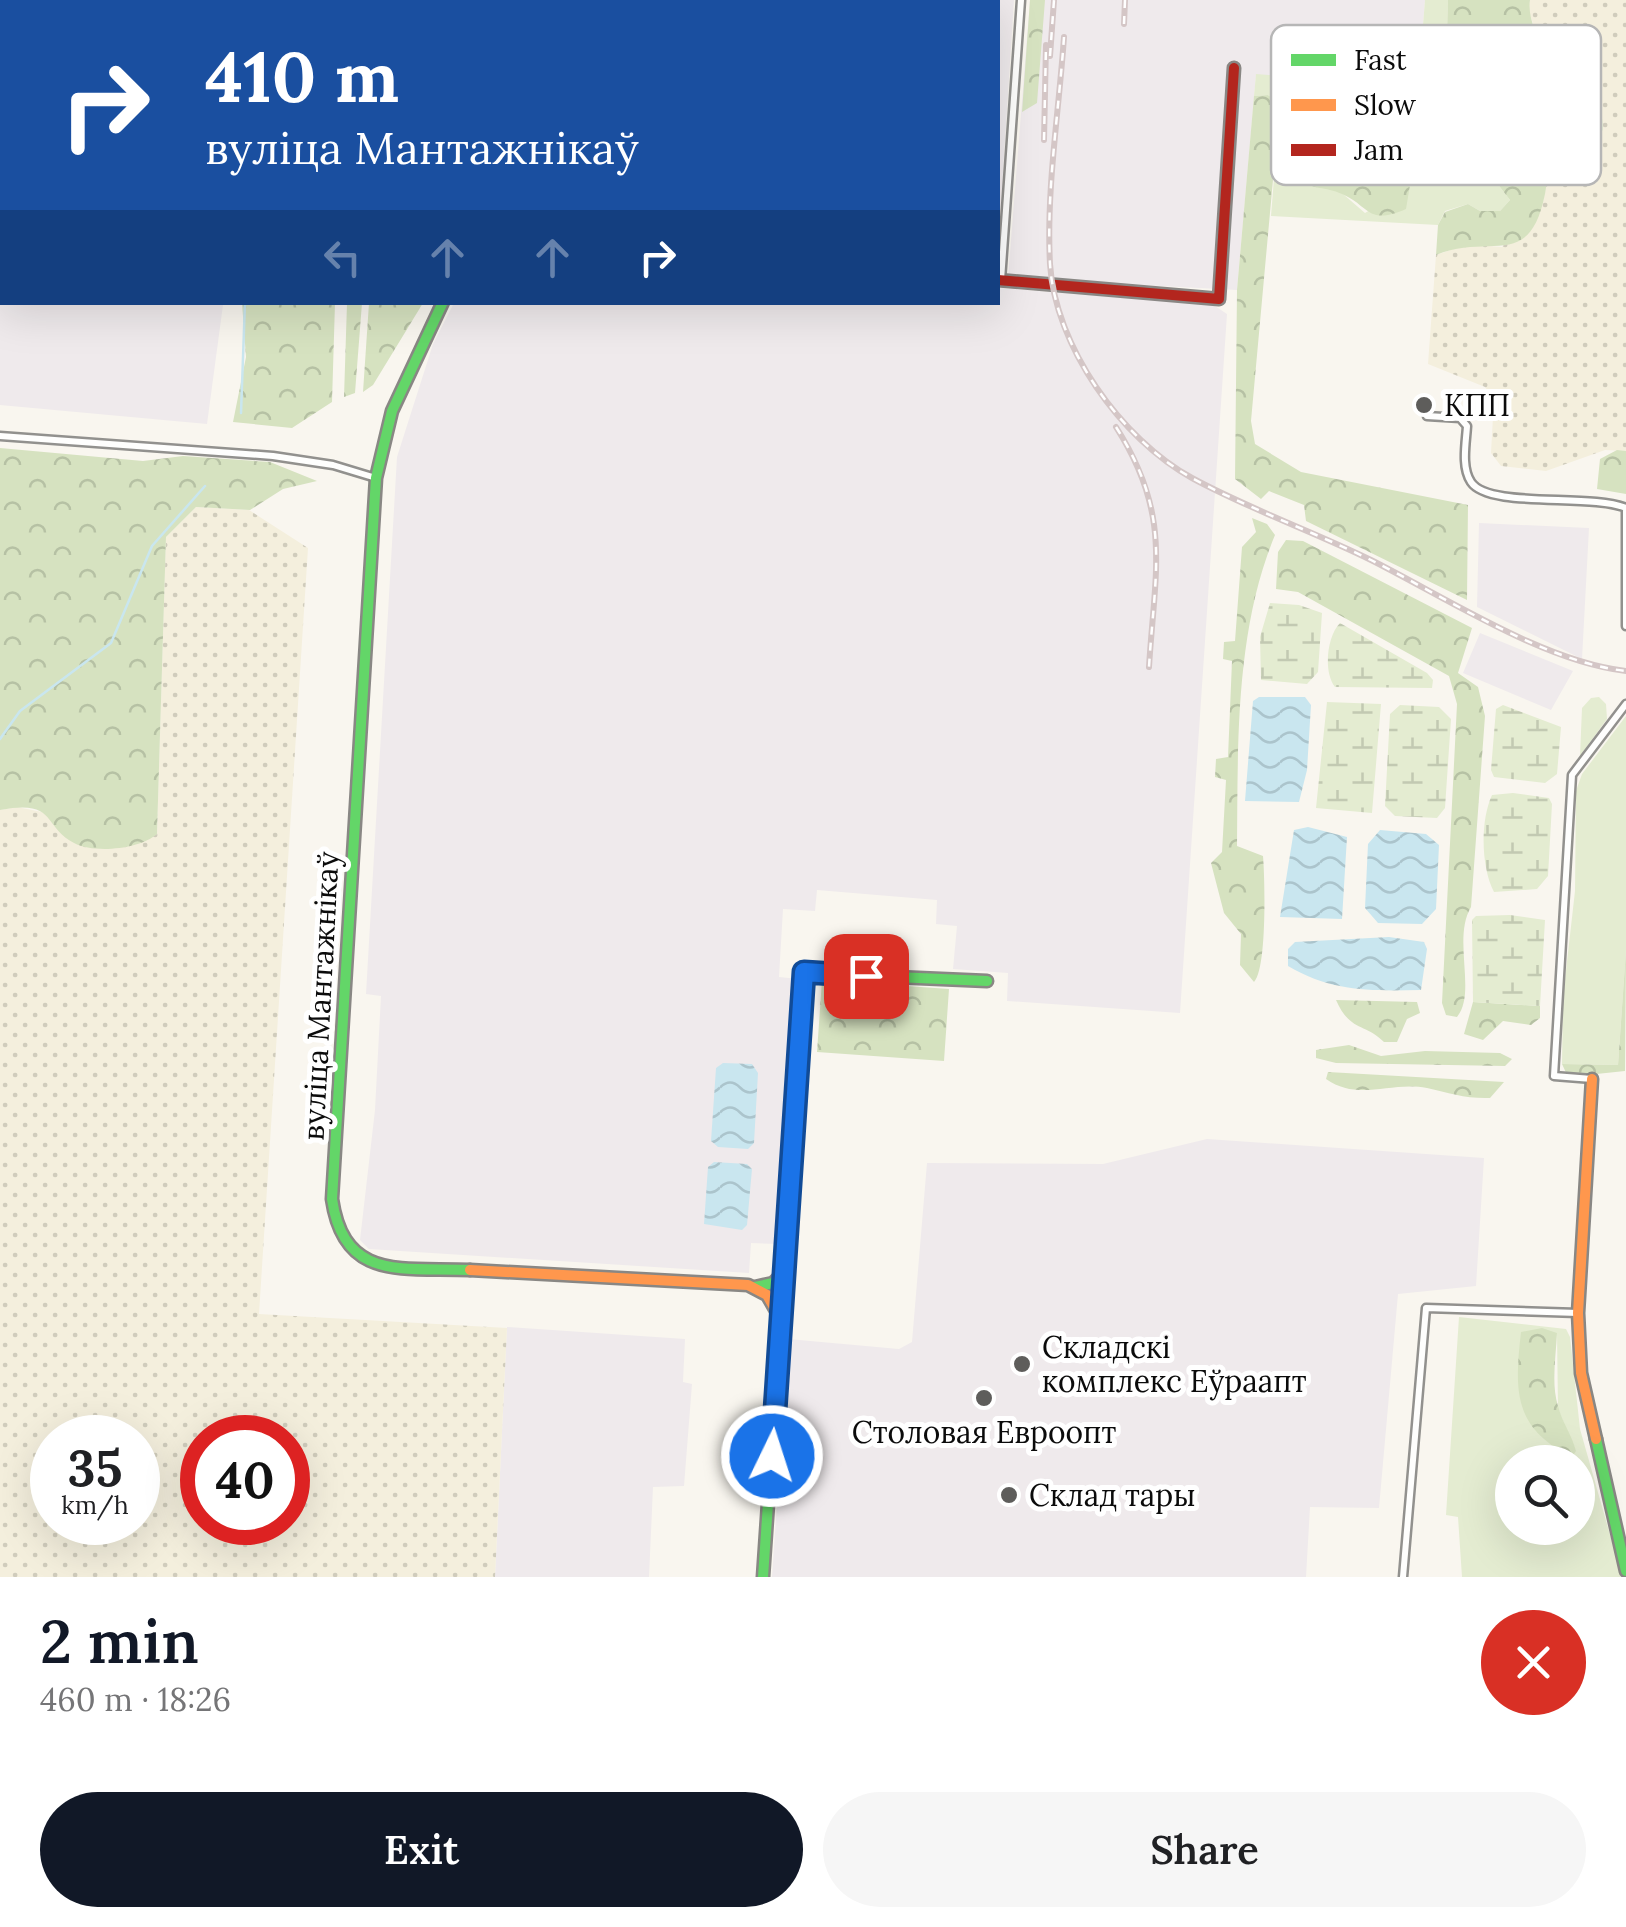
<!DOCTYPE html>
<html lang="en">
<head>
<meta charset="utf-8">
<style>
	:root { --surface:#fff; --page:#f6f6f6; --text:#202124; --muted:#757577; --accent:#111827 }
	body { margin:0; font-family:Lora,serif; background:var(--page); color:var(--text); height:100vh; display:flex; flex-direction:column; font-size:38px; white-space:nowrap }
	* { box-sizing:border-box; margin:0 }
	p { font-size:32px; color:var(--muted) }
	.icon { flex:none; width:55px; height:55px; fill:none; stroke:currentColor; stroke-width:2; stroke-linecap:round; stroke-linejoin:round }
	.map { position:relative; height:1577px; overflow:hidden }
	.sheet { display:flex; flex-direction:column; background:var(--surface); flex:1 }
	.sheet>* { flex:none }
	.hud { position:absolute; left:0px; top:0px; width:1000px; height:305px; box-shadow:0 10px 40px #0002; background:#1a4fa0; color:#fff; overflow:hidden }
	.buttons { position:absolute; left:1495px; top:1445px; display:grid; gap:20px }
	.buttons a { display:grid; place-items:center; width:100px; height:100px; border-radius:50%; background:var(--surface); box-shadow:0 10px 40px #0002; font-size:50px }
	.speed { position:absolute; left:30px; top:1415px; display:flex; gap:20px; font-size:50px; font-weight:700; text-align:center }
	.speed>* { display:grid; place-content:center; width:130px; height:130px; border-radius:50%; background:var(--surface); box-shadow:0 10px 40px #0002; line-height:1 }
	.speed small { font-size:25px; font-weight:400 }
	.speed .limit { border:15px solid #d22; background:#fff; color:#111 }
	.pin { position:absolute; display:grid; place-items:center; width:85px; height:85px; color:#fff; margin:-42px; border-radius:20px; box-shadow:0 5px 15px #0006 }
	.me { position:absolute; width:110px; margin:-55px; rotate:4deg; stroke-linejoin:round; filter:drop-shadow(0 0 8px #0008) }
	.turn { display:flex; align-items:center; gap:35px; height:210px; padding:0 40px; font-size:45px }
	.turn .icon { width:130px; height:130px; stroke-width:2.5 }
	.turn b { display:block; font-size:70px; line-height:85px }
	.lanes { display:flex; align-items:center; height:95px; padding:0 40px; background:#0003; justify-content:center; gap:50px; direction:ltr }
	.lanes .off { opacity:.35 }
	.round { display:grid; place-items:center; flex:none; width:105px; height:105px; border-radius:52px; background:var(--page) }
	.summary { display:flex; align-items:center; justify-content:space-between; height:170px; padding:0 40px }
	h1 { font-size:60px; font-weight:600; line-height:75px; color:var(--accent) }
	.cta { display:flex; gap:20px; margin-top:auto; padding:20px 40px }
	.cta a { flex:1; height:115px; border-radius:60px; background:var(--accent); color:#fff; font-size:40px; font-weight:600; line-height:115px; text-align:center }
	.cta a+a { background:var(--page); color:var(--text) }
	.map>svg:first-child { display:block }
</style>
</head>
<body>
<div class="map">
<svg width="1626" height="1577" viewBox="0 0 1626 1577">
	<defs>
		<pattern id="farmland-dots" width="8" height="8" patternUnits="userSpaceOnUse" patternTransform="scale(2.5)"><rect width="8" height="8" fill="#f4efdd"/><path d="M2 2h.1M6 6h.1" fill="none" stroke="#d0ccbc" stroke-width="1.8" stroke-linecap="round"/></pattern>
		<pattern id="forest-crowns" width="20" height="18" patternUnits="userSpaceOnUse" patternTransform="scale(2.5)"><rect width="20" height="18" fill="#d6e2c0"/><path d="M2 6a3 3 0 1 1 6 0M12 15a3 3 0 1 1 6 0" fill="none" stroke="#b6c1a4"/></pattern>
		<pattern id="wetland-marsh" width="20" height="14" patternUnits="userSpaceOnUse" patternTransform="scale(2.5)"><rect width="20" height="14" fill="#e4ecd1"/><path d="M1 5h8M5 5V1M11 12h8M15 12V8" fill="none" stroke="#c2c9b2"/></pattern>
		<pattern id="water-waves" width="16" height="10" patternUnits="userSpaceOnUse" patternTransform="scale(2.5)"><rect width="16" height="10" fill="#c9e6ef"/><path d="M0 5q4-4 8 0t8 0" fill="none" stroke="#abc4cc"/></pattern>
	</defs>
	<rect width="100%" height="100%" fill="#f9f6ef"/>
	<path fill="#efeaec" d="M0 0H362L2 2V176Z
		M790 0H1014L998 250V2Z
		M1030 0H1425L1418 87 1256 75 1237 290 1008 278Z
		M0 197 2 302 223 305 207 424 0 405Z
		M998 288 1212 304 1227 314 1180 1013 1007 1001 1008 973 953 969 957 926 936 924 937 900 817 890 815 911 783 909 779 977 799 979 780 1244 751 1243 749 1273 369 1249 360 1240 375 1110 381 996 366 994 397 457 433 344 454 303 998 302Z
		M1479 523 1589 528 1582 659 1477 607Z
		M1480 633 1573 671 1551 710 1463 673Z
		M1207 1139 1484 1158 1476 1286 1398 1294 1379 1508 1310 1507 1306 1577H772L788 1339 899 1349 912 1342 927 1163 1103 1164Z
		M507 1327 685 1339 683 1382 692 1384 684 1486 653 1487 649 1577H495Z"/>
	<path fill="url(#farmland-dots)" fill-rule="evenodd" d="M1530 0H1626V451L1605 450 1546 471 1501 466 1491 453 1494 398 1485 387 1428 364 1436 255 1468 244 1502 247 1543 202 1549 173 1563 151 1589 143 1592 94 1538 38 1528 9Z
		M196 507 249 510 308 548 259 1314 507 1328 495 1577H0V810L17 807 47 813 74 843 107 847 157 834 166 537ZM52 1438H138V1522H52ZM202 1438H288V1522H202Z"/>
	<path fill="#e4ecd1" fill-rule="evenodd" d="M1425 0H1448C1447 49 1443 92 1422 137L1454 154 1479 141 1498 138 1486 169 1510 200 1500 211H1480L1468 204 1445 211 1438 225 1271 216 1280 103 1268 95 1254 96 1256 74 1418 87ZM1331 145 1364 159 1397 147 1410 186 1365 213 1343 194Z
		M1538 38C1562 63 1605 93 1603 130 1578 152 1569 142 1549 173L1543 156 1526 138C1527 120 1533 114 1538 98 1545 80 1542 56 1538 38Z
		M1599 697 1606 704 1607 719 1580 756 1582 708 1591 698Z
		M1626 716V950L1618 1065 1562 1064 1563 997 1575 891 1576 791 1582 774Z
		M1459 1317 1566 1329 1570 1337 1580 1429 1622 1577H1462L1458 1517 1446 1515ZM1521 1333H1557L1558 1409 1576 1451ZM1512 1462H1578V1528H1512Z"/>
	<path fill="url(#forest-crowns)" d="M1030 0H1045L1037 103 1022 112Z
		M1448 0H1530C1527 18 1539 36 1541 54 1545 85 1528 108 1526 138 1544 157 1550 168 1545 194 1529 272 1491 232 1436 255L1438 225 1445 212 1468 204 1480 211H1500L1510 200 1486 169 1497 139 1479 141 1446 158 1407 121 1406 107H1436L1446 61Z
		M1268 95 1280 103 1251 421 1255 444 1301 472 1468 505 1467 600 1306 521 1304 505 1269 491 1261 499 1235 479 1237 290 1254 96Z
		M1331 145 1364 159 1397 146 1410 185 1406 209C1367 226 1370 206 1342 194 1325 186 1313 191 1298 178L1307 157Z
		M242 303H335L332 402 292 428 233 422 246 357Z
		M347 303H362L355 393 344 397Z
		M369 303H423L373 385 363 392Z
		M0 448 143 461 183 456 270 462 317 481 283 489 250 510 196 507 166 537 157 834C140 849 95 854 74 843 42 826 57 799 0 810Z
		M1617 450 1626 451V494L1597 489 1600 459Z
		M1252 518 1267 524 1275 535C1235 631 1238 744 1237 846L1263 856C1265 879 1267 969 1254 982L1240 965 1241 934 1224 913 1211 863 1222 852 1226 780 1215 777 1216 759 1228 757 1232 661 1223 659 1224 642 1235 641 1242 547 1256 532Z
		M1286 540 1303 541 1472 628 1458 673 1478 687 1485 716 1471 907C1452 939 1477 993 1457 1017L1446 1015 1442 1003 1457 704 1449 676 1298 592 1276 589 1278 552Z
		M1626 950 1625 1071 1568 1077 1562 1064 1618 1065Z
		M822 980 949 989 944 1061 817 1052Z
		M1336 1000 1417 1002 1420 1013 1407 1019 1397 1042H1384C1365 1023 1350 1032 1336 1000Z
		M1473 1002 1540 1006V1018L1531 1025 1503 1021 1483 1040 1464 1034Z
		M1349 1045 1381 1056 1425 1051 1500 1053 1512 1059 1505 1066 1336 1063 1316 1058V1050Z
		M1328 1072 1504 1082 1490 1098C1467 1099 1449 1093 1427 1088 1390 1081 1359 1102 1326 1079Z
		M1542 1328 1557 1333C1556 1356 1551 1384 1558 1406 1562 1422 1572 1435 1576 1451L1572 1457C1514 1428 1514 1393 1521 1332Z"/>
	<path fill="url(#wetland-marsh)" d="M1270 603 1299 605 1322 613 1318 672 1307 684 1261 680 1260 637Z
		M1340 623 1427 673 1433 680 1432 688 1335 687C1323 672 1327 636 1340 623Z
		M1327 702 1381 704 1372 813 1316 808Z
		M1400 705 1439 707 1451 719 1445 808 1437 818 1395 816 1385 806 1390 714Z
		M1503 705 1561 727 1557 774 1545 783 1494 777 1491 770 1496 709Z
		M1513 793 1549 798 1552 804 1548 876 1537 889 1494 892C1481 867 1480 821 1492 795Z
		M1510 915 1545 920 1540 1006 1473 1002 1472 920 1476 916Z"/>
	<path fill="url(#water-waves)" d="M1259 697H1305L1311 705 1307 770 1299 802 1245 801 1253 701Z
		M1308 827 1347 837 1342 919 1280 917 1294 830Z
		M1380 830 1426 834 1439 845 1436 909 1422 924 1378 923 1365 908 1368 844Z
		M1389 937 1424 942 1427 949 1421 990C1371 991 1332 992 1288 966V949L1295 942Z
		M723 1063 752 1064 758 1073 754 1143 748 1149 718 1147 711 1141 716 1068Z
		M714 1162 747 1164 752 1169 747 1225 742 1230 704 1224 708 1167Z"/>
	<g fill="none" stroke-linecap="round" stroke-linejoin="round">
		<path stroke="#c9e6ef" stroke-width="2.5" d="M241 413 245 302
			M0 739 20 711 111 643 152 546 205 486"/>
		<g stroke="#92918e" stroke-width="11">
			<path id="street" d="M778 2V0
				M1001 280 1021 0
				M1427 416 1460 418 1467 426C1466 443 1461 467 1471 482 1489 509 1591 493 1626 508V626
				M0 436 273 456 333 465 376 478
				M1592 1079 1554 1076 1572 775 1626 704
				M1403 1577 1426 1308 1578 1313"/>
		</g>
		<g stroke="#898784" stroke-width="15">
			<path id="fast" d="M443 302 392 411 376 478 332 1199C344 1282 403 1267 470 1270
				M755 1287 773 1283 782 1274
				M1596 1439 1626 1571
				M763 1577 804 973 987 981"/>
		</g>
		<g stroke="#898784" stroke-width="15">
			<path id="slow" d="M582 0V2
				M1592 1079 1578 1313 1581 1373 1596 1439
				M470 1270 748 1285 767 1295 779 1316"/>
		</g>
		<g stroke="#898784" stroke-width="15">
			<path id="jam" d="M998 280 1219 299 1234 68"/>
		</g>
		<use href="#street" stroke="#fefefd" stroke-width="6"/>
		<use href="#fast" stroke="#63d668" stroke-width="10"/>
		<use href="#slow" stroke="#ff974d" stroke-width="10"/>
		<use href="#jam" stroke="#b3261e" stroke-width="10"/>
		<g stroke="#d4c6c6" stroke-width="6">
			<path id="rail" d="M1124 24 1125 0
				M1064 37C1059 111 1046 190 1050 264 1055 346 1121 439 1192 478 1249 509 1312 531 1371 560 1445 597 1544 662 1626 671
				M1050 56 1054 0
				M1044 140 1046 45
				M1116 427C1172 515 1155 569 1149 667"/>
		</g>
		<use href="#rail" stroke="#fff" stroke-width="2.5" stroke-dasharray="8" stroke-linecap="butt"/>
	</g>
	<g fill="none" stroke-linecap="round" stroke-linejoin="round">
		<g stroke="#114b97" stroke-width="25">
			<path id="route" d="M772 1456 804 972 866 976"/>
		</g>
		<use href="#route" stroke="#1a73e8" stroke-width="18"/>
	</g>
	<g fill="#5e5d5b" stroke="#fff" stroke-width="4">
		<circle cx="1424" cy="405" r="10"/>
		<circle cx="1022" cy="1364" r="10"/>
		<circle cx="984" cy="1398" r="10"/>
		<circle cx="1009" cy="1495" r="10"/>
	</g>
	<g text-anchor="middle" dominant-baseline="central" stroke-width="10" stroke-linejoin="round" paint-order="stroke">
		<g font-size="30" fill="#0b0b0b" stroke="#fff" text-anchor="start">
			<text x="1444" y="405">КПП</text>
			<text x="1042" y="1347">Складскі<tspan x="1042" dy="34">комплекс Еўраапт</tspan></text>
			<text x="984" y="1432" text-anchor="middle">Столовая Евроопт</text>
			<text x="1029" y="1495">Склад тары</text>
		</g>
		<g font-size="30" fill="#0b0b0b" stroke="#fff">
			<text transform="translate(320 996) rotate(-87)">вуліца Мантажнікаў</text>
		</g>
	</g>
	<rect x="1271" y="25" width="330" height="160" rx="15" fill="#fff" stroke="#b6b6b6" stroke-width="2.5"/>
	<rect x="1291" y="54" width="45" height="12" fill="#63d668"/>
	<rect x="1291" y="99" width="45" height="12" fill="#ff974d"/>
	<rect x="1291" y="144" width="45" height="12" fill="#b3261e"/>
	<g font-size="28" fill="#0b0b0b">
		<text x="1354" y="70">Fast</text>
		<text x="1354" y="115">Slow</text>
		<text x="1354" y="160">Jam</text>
	</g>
</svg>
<div class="buttons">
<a><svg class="icon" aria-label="search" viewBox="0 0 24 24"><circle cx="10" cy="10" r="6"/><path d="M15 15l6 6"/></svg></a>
</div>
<div class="speed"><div>35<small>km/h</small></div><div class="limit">40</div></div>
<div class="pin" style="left:866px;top:976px;background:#d93025"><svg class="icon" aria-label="arrive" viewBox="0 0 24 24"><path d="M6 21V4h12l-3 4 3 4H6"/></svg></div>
<svg class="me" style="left:772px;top:1456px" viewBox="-20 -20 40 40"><circle r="17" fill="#1a73e8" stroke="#fff" stroke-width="3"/><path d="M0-11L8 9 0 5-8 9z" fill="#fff"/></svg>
<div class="hud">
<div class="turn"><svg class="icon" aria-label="right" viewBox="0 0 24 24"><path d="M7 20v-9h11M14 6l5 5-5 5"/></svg><div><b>410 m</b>вуліца Мантажнікаў</div></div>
<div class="lanes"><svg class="icon off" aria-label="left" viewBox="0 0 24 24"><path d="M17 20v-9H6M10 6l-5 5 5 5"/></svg><svg class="icon off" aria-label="ahead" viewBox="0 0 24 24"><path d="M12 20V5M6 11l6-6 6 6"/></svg><svg class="icon off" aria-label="ahead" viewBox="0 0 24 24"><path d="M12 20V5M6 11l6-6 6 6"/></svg><svg class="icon" aria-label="right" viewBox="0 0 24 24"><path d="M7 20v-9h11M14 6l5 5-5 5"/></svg></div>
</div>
</div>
<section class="sheet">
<div class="summary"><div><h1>2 min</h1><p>460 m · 18:26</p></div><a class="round" style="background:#d93025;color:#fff"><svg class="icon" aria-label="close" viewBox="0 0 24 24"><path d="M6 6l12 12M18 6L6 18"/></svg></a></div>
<div class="cta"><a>Exit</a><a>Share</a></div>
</section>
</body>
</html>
